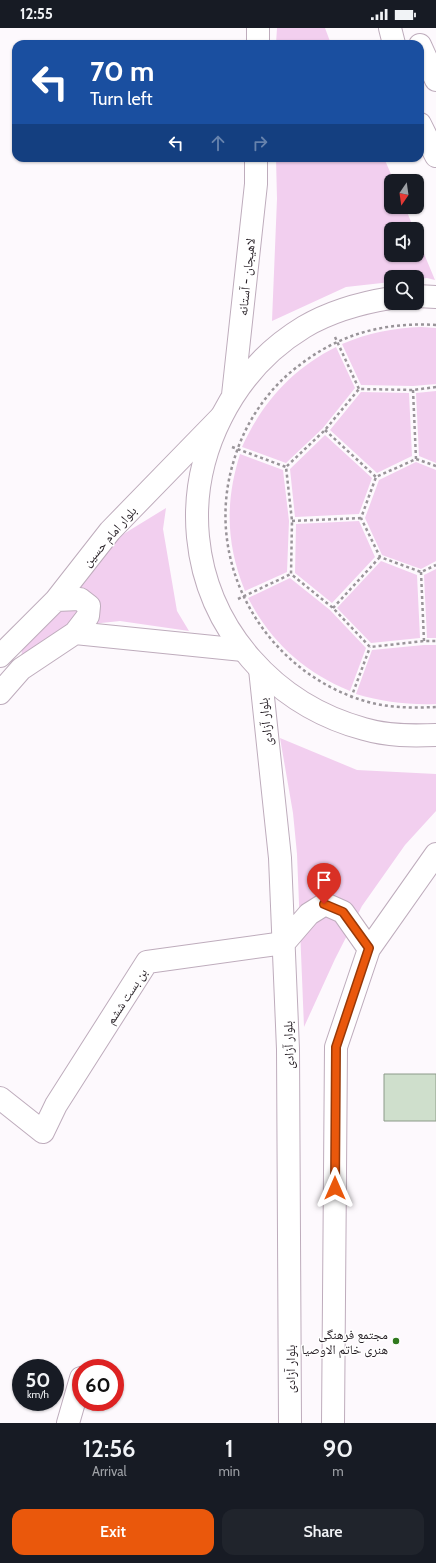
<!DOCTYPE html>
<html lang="en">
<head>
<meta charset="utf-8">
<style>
	:root { --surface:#171b24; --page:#20242c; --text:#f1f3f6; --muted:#9ea1a6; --accent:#ea580c }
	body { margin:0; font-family:Cabin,"Noto Naskh Arabic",sans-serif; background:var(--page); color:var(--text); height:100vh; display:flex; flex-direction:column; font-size:15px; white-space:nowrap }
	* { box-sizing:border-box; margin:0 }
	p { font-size:13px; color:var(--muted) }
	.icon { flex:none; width:22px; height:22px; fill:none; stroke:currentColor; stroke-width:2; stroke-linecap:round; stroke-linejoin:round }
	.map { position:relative; height:1395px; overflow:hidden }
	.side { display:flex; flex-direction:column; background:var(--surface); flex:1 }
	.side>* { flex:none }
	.banner { position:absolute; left:12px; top:12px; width:412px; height:122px; border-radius:12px; box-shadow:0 1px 3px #0004; background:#1a4fa0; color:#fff; overflow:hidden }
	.needle { width:26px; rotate:193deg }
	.buttons { position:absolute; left:384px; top:146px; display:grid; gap:8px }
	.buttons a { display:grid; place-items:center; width:40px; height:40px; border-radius:8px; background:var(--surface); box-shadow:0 1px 3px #0004; font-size:20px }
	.speed { position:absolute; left:12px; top:1331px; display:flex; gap:8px; font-size:20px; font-weight:700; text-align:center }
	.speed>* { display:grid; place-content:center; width:52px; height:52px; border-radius:50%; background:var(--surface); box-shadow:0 1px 3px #0004; line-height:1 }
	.speed small { font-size:10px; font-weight:400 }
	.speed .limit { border:6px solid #d22; background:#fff; color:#111 }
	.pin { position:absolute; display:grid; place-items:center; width:34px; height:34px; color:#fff; margin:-41px -17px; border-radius:50% 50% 50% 0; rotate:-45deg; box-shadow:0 0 4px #0007 }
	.pin .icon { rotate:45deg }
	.me { position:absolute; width:44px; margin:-22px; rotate:0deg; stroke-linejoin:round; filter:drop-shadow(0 0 3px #0008) }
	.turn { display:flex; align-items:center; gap:14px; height:84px; padding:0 12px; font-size:18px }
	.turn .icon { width:52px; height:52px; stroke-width:2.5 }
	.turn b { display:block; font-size:28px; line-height:34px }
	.lanes { display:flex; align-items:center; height:38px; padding:0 12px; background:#0003; justify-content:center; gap:20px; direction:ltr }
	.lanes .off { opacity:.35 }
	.eta { display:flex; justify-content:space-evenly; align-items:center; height:68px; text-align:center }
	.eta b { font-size:24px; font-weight:600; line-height:28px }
	.cta { display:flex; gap:8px; margin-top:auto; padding:8px 12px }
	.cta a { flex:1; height:46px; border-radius:12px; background:var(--accent); color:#fff; font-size:16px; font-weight:600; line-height:46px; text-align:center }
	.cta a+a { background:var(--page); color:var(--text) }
	.status { display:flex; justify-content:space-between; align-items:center; height:28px; padding:0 20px; background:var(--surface); direction:ltr }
	.status svg { height:11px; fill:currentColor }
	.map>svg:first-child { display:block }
</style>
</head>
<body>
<div class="status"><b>12:55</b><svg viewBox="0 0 49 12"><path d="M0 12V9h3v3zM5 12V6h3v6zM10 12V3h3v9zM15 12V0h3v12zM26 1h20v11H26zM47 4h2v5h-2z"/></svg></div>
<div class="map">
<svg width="436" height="1395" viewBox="0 0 436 1395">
	<rect width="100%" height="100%" fill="#fdf9fd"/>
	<path fill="#f2cfef" d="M277 0H325L331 16H276Z
		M276 130H384L394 153H391V179H405L414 201H391V227H417V209L435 252 427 250 417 251V249H391V254L346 259 272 293 277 171Z
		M421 299 436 300V356L413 358 361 357 342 316C368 305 393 300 421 299Z
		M336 319 355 360 323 400 286 435 242 419C262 375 292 341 336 319Z
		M436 363V435L419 428 416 365Z
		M361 364 409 365 412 428 377 445 330 402Z
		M325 407 372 450 359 486 295 489 290 441Z
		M240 426 283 442 289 493 287 544 245 563C226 516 225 474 240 426Z
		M416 434 436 442V533L421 541 382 527 365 490 379 452Z
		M166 480 163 501 177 583 189 603 120 593 73 598 21 631 22 622 117 510Z
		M359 493 375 529 332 575 295 545 296 496Z
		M381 533 417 547 420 610 371 615 337 580Z
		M436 541V610H427L424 547Z
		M290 550 330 582 366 620 350 663C303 643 272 615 248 570Z
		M424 617H436V676C408 677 383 674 356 666L372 622Z
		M280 710 357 742 436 746V783L405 817 362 878 335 931 304 999 297 826 293 785Z"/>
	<path fill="#cfdfcc" stroke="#8c9a89" d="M384 1046H436V1093H384Z"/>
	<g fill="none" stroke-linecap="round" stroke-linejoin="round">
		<g stroke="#beacbc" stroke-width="24">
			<path id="minor" d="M56 572 80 571 89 578 88 588 75 605
				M0 628 56 572 110 503 221 389
				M0 665 21 641 75 605 243 622
				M0 1070 43 1104 56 1077 147 934 284 915
				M68 1395 81 1350"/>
		</g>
		<g stroke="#beacbc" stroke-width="24">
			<path id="major" d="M260 641 280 830 288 1021 290 1395
				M284 915 309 886 325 876 343 884 369 921
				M333 1395 336 1019 369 921 436 826"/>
		</g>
		<g stroke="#beacbc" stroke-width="24">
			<path id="highway" d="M390 0 394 16
				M258 16V0
				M420 17 436 52
				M420 96 436 128
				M417 268 436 269
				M391 270C360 275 331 283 304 299 233 342 190 426 198 509 207 602 275 677 364 701 388 708 412 708 436 707
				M233 367 256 156V130"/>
		</g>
		<path stroke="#999499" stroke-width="2.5" stroke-dasharray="3 3" stroke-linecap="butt" d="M436 297C390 294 346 304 308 331 272 355 246 391 234 432 201 537 267 648 372 675 393 680 415 680 436 679
			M335 309 359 361
			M436 359 413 362 359 361 325 402 286 439 292 493 291 546 333 580 370 619 424 613H436
			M413 362 416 431
			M325 402 376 449
			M232 419 286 439
			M436 438 416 431 376 449 361 490 380 529 421 544 436 537
			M292 493 361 490
			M421 544 424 613
			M238 571 291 546
			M333 580 380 529
			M351 670 370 619"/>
		<use href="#minor" stroke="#fff" stroke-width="22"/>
		<use href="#major" stroke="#fff" stroke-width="22"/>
		<use href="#highway" stroke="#fff" stroke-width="22"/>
	</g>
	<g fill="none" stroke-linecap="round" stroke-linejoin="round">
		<g stroke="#983908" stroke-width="10">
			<path id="route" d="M324 876 343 884 369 920 336 1019 335 1160"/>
		</g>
		<use href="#route" stroke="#ea580c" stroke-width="7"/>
	</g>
	<circle fill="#2f781d" stroke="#fff" stroke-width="1.5" cx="396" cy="1313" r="4"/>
	<g text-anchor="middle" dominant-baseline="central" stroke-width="3" stroke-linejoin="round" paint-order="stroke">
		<g font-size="13" fill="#251e24" stroke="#fff">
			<text transform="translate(246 249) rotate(-84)">لاهیجان - آستانه</text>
			<text transform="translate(109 508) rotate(-49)">بلوار امام حسین</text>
			<text transform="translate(265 694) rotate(-96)">بلوار آزادی</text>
			<text transform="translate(126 968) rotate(-57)">بن بست ششم</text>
			<text transform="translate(288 1017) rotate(-92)">بلوار آزادی</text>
			<text transform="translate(290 1341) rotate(-90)">بلوار آزادی</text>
		</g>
		<g font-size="13" fill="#251e24" stroke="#fff" text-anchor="end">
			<text x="388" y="1306">مجتمع فرهنگی<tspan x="388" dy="15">هنری خاتم الاوصیا</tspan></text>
		</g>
	</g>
</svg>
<div class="buttons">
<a><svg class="needle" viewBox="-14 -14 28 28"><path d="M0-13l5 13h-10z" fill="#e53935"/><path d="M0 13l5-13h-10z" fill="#9ea1a6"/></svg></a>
<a><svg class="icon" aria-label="sound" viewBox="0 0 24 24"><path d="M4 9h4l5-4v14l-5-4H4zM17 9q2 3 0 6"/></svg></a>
<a><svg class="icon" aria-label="search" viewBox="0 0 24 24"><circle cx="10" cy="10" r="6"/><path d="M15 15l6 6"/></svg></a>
</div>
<div class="speed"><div>50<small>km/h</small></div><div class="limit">60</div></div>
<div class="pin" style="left:324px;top:876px;background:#d93025"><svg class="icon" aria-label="arrive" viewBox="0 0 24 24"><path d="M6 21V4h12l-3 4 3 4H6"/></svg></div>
<svg class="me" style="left:335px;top:1160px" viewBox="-20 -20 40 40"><path d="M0-17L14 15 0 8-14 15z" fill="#ea580c" stroke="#fff" stroke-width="4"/></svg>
<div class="banner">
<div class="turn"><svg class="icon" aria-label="left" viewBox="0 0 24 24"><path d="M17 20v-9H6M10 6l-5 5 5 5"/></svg><div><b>70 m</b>Turn left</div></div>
<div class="lanes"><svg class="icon" aria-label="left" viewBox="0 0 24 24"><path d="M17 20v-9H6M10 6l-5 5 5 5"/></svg><svg class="icon off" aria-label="ahead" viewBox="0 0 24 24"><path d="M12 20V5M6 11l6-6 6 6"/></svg><svg class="icon off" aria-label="right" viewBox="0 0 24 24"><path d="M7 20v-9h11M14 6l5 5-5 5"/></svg></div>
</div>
</div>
<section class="side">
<div class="eta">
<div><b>12:56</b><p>Arrival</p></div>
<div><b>1</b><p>min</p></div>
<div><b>90</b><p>m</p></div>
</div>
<div class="cta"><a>Exit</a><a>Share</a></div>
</section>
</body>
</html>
